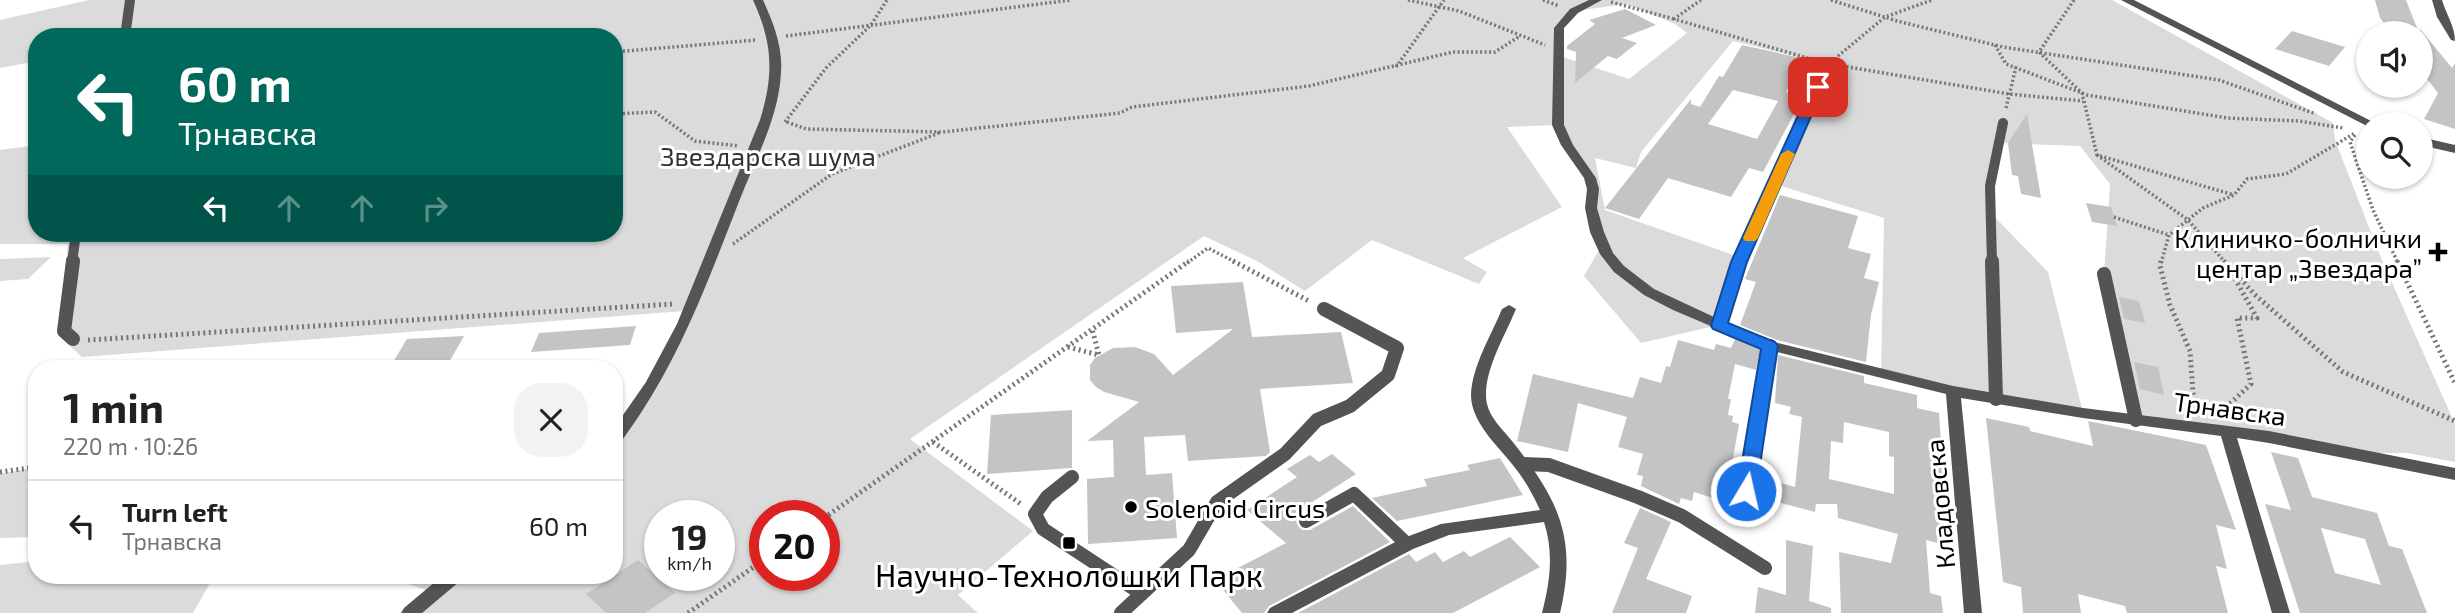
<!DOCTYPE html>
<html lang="en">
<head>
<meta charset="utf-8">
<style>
	:root { --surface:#fff; --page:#f2f2f2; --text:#202124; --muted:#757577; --line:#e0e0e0 }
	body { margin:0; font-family:"Exo 2",sans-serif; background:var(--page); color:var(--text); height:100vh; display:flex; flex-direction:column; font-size:26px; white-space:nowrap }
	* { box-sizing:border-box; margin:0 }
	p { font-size:23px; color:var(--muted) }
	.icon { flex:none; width:38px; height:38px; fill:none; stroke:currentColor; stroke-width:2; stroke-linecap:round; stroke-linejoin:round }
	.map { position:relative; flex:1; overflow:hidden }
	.sheet { position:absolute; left:28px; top:360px; width:595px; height:224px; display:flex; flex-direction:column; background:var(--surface); border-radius:28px; box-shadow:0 2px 5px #0004 }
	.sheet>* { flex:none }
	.banner { position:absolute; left:28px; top:28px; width:595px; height:214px; border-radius:28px; box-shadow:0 2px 5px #0004; background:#00695c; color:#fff; overflow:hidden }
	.controls { position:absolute; left:2356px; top:21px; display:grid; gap:14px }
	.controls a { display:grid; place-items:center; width:77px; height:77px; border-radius:50%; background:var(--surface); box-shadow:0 2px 5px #0004; font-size:35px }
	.speed { position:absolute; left:644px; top:500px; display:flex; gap:14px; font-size:35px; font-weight:700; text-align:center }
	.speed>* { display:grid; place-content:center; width:91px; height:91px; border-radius:50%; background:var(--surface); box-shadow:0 2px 5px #0004; line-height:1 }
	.speed small { font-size:18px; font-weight:400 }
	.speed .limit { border:10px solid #d22; background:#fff; color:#111 }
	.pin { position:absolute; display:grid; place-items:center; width:60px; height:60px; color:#fff; margin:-30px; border-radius:14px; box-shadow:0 4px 10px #0006 }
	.me { position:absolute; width:77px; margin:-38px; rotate:9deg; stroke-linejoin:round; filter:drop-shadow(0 0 5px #0008) }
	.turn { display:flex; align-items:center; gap:24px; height:147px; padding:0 35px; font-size:32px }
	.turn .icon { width:91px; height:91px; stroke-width:2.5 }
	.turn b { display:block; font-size:49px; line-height:60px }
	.lanes { display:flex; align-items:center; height:66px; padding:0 35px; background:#0003; justify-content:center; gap:35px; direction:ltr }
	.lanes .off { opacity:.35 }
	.round { display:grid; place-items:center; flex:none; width:74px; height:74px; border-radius:28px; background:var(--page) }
	.overview { display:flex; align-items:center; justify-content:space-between; height:119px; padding:0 35px }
	h1 { font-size:42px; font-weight:700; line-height:52px }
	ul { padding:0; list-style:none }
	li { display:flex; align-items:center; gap:21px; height:91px; padding:0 35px; border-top:2px solid var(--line) }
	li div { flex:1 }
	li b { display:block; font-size:26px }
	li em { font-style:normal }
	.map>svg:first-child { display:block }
</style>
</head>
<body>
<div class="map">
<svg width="2455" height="613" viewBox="0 0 2455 613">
	<rect width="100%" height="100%" fill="#fff"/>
	<path fill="#dbdbdb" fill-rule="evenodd" d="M89 0H2112L2333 123 2335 140 2381 258 2455 424V462L2408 453H2360L2136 420 2104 274 2110 184 2080 146 1999 143 1987 209 2048 272 2083 413 1881 376 1884 218 1775 184 1719 325 1641 343 1584 276 1602 245 1591 181 1558 125 1507 127 1562 207 1463 258 1487 272 1479 284 1372 240 1305 291 1257 261 1204 236 910 439 1033 531 958 595 978 613H410L433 592 382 576H614V439L644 401 684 311 82 357 58 335 68 244H0V150L37 145V233H614V37H37V61L0 68V20ZM1627 4 1675 24 1687 33 1629 79 1560 56V26L1574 11ZM1733 41 1828 64 1739 257 1605 210 1595 158 1636 168 1641 152ZM660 516H719V576H660ZM765 516H824V576H765Z
		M51 257 28 279 0 281V259Z
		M37 467V537L0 538V474Z
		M37 561V576H214L193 613H0V565Z"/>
	<path fill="#c4c4c4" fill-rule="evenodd" d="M2375 0H2406L2419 33H2392L2380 18Z
		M1625 9 1656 25 1622 38 1637 43 1617 59 1608 56 1575 83 1576 52 1567 49V46L1595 24 1589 20Z
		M2420 29 2452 68 2455 63V129L2424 119 2438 93 2420 70Z
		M2292 31 2345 47 2329 66 2275 49Z
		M1742 45 1801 58 1786 92 1803 97 1763 172 1749 168 1731 197 1668 178 1639 219 1605 208 1691 99V104L1700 107 1719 76 1723 77ZM1733 90 1778 101 1757 139 1708 124Z
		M2027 114 2041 198 2021 194 2018 176 2012 175 2008 143Z
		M1780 195 1858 216 1848 248 1871 254 1864 278 1879 282 1871 315 1866 362 1777 340 1740 325 1756 282 1745 279Z
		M2086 203 2111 207 2117 226 2092 222Z
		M1243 282 1252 337 1341 332 1353 383 1260 389 1270 452 1266 456 1188 461 1185 435 1144 437 1146 475 1172 473 1177 538 1088 544 1087 479 1114 477 1113 440 1087 441 1139 402 1104 392 1096 387 1090 380V365L1095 358 1113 348 1135 347 1154 354 1173 375 1233 329 1176 333 1171 286Z
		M2119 297 2139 301 2145 323 2124 319Z
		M636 326 630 345 531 352 539 333Z
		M464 336 448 364 390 367 407 339Z
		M1735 339 1760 350 1756 370 1735 364 1728 399H1731L1728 415 1733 416 1732 422 1739 424 1732 464 1741 467 1738 491H1735L1732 504 1694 492 1692 501 1681 498 1679 504 1641 486 1643 476 1637 475 1643 454 1618 447 1627 417 1578 403 1568 452 1517 441 1533 374 1633 398 1640 377 1661 383 1666 366 1670 367 1678 340 1714 350 1716 344 1731 348Z
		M1778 355 1864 376V383L1917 395V408L1939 413 1943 476 1937 474 1941 544 1926 540 1930 593 1941 596 1943 613H1841L1839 552 1891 563 1898 534 1838 518 1837 504H1816L1815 512 1755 496 1759 477 1795 487 1802 417 1789 414 1791 407 1775 403ZM1844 422 1889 432V456L1894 457V494L1829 479 1831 441 1843 443Z
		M2134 362 2158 367 2164 395 2140 389Z
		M1072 410V468L987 474 991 415Z
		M1986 418 2029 427 2030 431 2093 446 2088 421 2206 445 2236 530 2216 525 2227 569 2216 566 2228 613H2127L2125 606 2078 594 2081 613H2023L2021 587 2003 582Z
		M2271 452 2298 458 2312 497 2377 513 2389 546 2402 549 2427 613H2300L2265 504 2291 510ZM2321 528 2365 539 2381 585 2335 573Z
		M1332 454 1356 474 1292 515 1301 513 1296 520 1298 526 1302 530H1310L1353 506 1390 542 1269 606 1264 613H1242L1215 580 1286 543 1247 510 1297 477 1287 469 1310 455 1319 462Z
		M1500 458 1523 495 1397 521 1372 498 1427 486 1424 479 1470 470 1467 465Z
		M1640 508 1671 522 1646 579 1692 596 1686 613H1612L1638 548 1624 543Z
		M1510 537 1540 567 1453 613H1298L1409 554 1416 562 1435 552 1443 562 1464 551 1470 557Z
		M1786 540 1813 546 1809 601 1831 608V613H1755L1758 587 1786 595Z
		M638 560 675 593 645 613H606L586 594Z"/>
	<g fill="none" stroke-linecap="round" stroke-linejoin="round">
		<path stroke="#767676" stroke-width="3.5" stroke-dasharray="2 2.5" stroke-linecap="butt" d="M1408 0 1459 11 1545 45
			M1543 0 1559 6
			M1701 0 1674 19 1814 60
			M1831 0 1897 21 2003 47 2219 80 2316 114
			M2074 0 2039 52 2082 93 2097 155 2234 195
			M1611 2 1674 19
			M786 36 1071 0
			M1995 45 2006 64 2087 95 2227 118 2299 121 2343 128
			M614 52 756 40
			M1838 56 1885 17 1932 0
			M1842 66 2009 94 2083 101
			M1396 67 1444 0
			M2006 108 2016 67
			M614 114 655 112 695 141 739 146
			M785 122 826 68 871 25 887 0
			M787 122 806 129 942 132 1120 113 1132 107 1309 86 1453 52H1495L1520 36
			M2355 135 2350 142 2373 210 2398 263
			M2097 155 2188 220 2224 261
			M2114 217 2169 235
			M733 244 832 174 939 133
			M2224 260 2226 263
			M1187 263 1208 248 1237 263
			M2161 263 2169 235 2203 208 2234 195 2247 179 2286 174 2355 133"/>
		<path stroke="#767676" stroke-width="5" stroke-dasharray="2 3.5" stroke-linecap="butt" d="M1233 261 1309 301
			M2161 261 2160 266 2170 305 2190 351 2193 393 2199 411
			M2397 261 2455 383
			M2233 270 2254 294 2343 372 2455 421
			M88 340 673 304
			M1068 347 1099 355 1092 329
			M2218 415 2251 384 2237 318H2257L2225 261
			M933 442 1021 504
			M0 472 37 467
			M824 518 1189 261
			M688 613 765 559"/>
		<path stroke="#545454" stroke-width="10" d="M125 37 130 0
			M72 263 76 233
			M1992 263 1990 186 2003 123"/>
		<path stroke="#545454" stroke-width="14" d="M73 261 64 331 73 339
			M1992 261 1996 399
			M2104 274 2136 420
			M1522 464 1549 465 1638 497 1682 516 1765 568
			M1072 477 1047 497 1035 514 1043 529 1142 594
			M1747 491 1770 346
			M1306 521 1354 494 1407 544
			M1121 613 1189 550 1217 502 1285 454 1317 420 1350 406 1388 375 1397 348 1324 309"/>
		<path fill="#545454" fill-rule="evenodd" d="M753 0H763C773 22 783 47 781 72 779 117 756 158 740 199 706 286 677 367 620 443L614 444V428L646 382 677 324 760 120C774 74 773 44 753 0Z
			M1589 0H1602L1578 13 1564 28V125L1573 145 1596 178 1599 189 1597 208 1604 232 1613 253 1624 266 1654 289 1714 317 1732 263 1823 64 1828 61 1833 64 1746 263 1727 322 1774 342 1953 386 2083 408 2269 431 2455 468V480L2269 443 2237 438 2290 613H2272L2221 436 2083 418 1961 398 1982 613H1964L1946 394 1765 349 1673 310 1644 295 1614 272 1600 254 1590 232 1585 208 1587 189 1584 178 1561 145 1552 125 1554 28 1570 9Z
			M2121 0H2134L2377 124H2368L2367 126Z
			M2420 137 2455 145V153L2420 145Z
			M1509 305 1516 309C1505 336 1486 366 1486 395 1486 415 1501 427 1512 441 1558 499 1578 538 1560 613H1542C1550 582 1554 553 1544 522L1449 535 1413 549 1292 613H1267L1270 608 1401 539 1441 524 1540 510C1534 497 1527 484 1519 473 1503 450 1471 425 1471 395 1472 366 1491 336 1502 309Z
			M442 576H463L460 581 422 613H401L404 608Z"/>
		<path fill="#545454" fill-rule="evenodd" d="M2432 0H2442C2446 14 2455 26 2455 41L2451 40 2437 17Z"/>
	</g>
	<path fill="#1a73e8" stroke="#114b97" stroke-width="2" d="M1818 84 1824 87 1747 262 1728 323 1775 342 1778 346 1756 491 1753 496H1740L1737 491 1761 349 1713 329 1711 326 1731 262 1811 87Z"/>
	<path fill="#f59e0b" d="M1788 150 1795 154 1758 238 1755 241H1745L1743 238 1781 154Z"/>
	<g fill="#000" stroke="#fff" stroke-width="2.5">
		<path d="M2434.5 241.5h7v7h7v7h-7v7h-7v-7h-7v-7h7z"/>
		<circle cx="1131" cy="507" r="7"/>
		<rect x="1062" y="536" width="14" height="14" rx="3.5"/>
	</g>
	<g text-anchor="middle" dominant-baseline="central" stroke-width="6" stroke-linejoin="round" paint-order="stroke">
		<g font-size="26" fill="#323232" stroke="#fff">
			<text x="768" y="155">Звездарска шума</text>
		</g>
		<g font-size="26" fill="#000" stroke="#fff" text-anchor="end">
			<text x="2422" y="237">Клиничко-болнички<tspan x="2422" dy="30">центар „Звездара”</tspan></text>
			<text x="1145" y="507" text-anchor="start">Solenoid Circus</text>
		</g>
		<g font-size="26" fill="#000" stroke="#fff">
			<text transform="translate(2230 408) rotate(8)">Трнавска</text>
			<text transform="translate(1939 504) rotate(-95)">Кладовска</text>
		</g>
		<g font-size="32" fill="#000" stroke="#fff">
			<text x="1069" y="574">Научно-Технолошки Парк</text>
		</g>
	</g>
</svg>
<div class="controls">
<a><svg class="icon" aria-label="sound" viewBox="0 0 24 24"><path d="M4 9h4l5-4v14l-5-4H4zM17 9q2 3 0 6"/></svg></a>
<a><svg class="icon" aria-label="search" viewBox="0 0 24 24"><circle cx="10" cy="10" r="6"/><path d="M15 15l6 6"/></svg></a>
</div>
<div class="speed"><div>19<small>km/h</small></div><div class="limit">20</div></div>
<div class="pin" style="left:1818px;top:87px;background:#d93025"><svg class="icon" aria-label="arrive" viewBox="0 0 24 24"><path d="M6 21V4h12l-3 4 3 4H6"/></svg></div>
<svg class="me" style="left:1746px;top:491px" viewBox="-20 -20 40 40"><circle r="17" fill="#1a73e8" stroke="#fff" stroke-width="3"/><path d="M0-11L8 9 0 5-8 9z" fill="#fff"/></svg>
<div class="banner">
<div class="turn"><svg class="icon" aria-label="left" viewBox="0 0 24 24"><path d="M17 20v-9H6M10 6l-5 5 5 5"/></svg><div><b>60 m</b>Трнавска</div></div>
<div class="lanes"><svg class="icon" aria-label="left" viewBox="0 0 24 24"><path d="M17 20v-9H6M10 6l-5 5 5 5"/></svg><svg class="icon off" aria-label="ahead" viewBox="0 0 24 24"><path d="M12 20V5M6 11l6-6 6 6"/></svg><svg class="icon off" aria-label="ahead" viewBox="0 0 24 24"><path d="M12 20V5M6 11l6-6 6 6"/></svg><svg class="icon off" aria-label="right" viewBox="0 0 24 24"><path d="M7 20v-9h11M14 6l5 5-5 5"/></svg></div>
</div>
<section class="sheet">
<div class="overview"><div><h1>1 min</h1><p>220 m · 10:26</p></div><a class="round"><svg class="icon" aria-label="close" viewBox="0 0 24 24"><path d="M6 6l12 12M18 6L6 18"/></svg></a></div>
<ul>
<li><svg class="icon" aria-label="left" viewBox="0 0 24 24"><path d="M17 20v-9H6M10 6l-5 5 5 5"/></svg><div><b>Turn left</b><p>Трнавска</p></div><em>60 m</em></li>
</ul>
</section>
</div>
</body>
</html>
